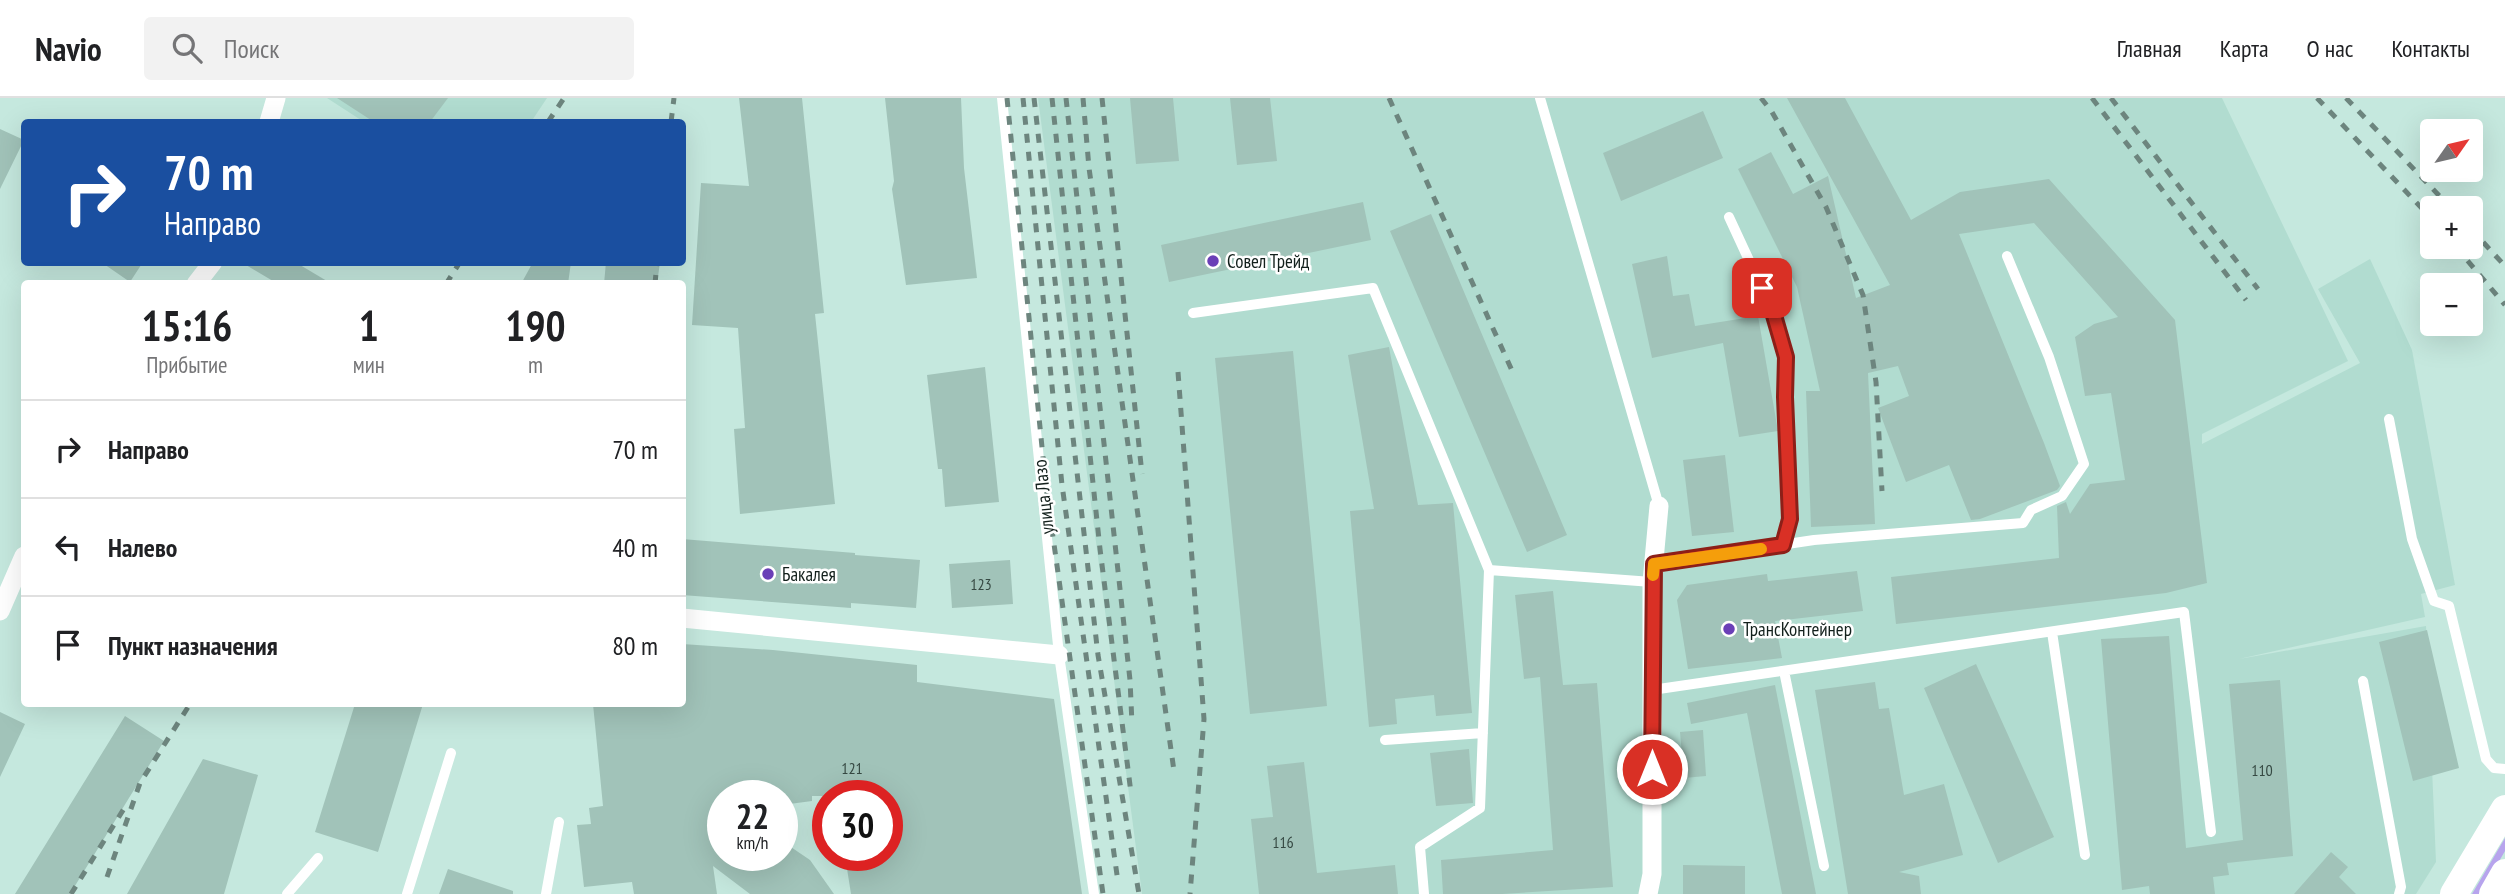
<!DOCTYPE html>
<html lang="ru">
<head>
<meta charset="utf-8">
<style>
	:root { --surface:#fff; --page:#f2f2f2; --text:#202124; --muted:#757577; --line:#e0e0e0 }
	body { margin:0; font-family:"PT Sans Narrow",sans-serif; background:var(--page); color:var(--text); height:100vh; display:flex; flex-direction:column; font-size:26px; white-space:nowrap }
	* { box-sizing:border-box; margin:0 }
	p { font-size:23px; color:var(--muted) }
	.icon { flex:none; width:38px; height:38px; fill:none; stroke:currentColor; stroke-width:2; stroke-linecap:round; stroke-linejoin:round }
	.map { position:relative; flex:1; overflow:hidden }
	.details { position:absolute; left:21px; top:182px; width:665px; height:427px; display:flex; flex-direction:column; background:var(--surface); border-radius:7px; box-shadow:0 7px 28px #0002 }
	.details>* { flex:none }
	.banner { position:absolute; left:21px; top:21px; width:665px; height:147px; border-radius:7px; box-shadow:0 7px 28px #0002; background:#1a4fa0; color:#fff; overflow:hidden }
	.needle { width:46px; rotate:56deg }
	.controls { position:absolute; left:2420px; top:21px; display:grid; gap:14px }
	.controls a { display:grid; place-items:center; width:63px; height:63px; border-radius:7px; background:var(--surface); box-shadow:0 7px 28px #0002; font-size:35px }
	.speed { position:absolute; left:707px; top:682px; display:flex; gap:14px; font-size:35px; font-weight:700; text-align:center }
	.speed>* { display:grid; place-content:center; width:91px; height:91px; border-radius:50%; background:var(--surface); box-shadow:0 7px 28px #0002; line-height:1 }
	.speed small { font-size:18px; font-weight:400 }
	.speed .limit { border:10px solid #d22; background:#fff; color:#111 }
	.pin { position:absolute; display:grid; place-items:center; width:60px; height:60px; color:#fff; margin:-30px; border-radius:14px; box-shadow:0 4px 10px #0006 }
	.me { position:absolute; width:77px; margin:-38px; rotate:0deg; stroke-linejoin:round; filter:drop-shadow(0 0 5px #0008) }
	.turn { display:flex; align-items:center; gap:24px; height:147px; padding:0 28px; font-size:32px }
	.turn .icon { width:91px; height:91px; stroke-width:2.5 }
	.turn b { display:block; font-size:49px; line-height:60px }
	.eta { display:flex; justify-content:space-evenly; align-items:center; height:119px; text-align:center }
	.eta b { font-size:42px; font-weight:600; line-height:49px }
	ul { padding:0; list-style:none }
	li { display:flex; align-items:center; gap:21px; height:98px; padding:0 28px; border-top:2px solid var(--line) }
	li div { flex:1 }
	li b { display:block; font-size:26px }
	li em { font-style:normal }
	header { display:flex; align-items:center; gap:42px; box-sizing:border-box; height:98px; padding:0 35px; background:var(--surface); border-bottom:2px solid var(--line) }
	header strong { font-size:33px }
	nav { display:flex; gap:38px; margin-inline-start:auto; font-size:24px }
	.search { width:490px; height:63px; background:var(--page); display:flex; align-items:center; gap:18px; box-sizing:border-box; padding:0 24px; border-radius:7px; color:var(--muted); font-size:26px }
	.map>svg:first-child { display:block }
</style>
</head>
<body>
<header>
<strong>Navio</strong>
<div class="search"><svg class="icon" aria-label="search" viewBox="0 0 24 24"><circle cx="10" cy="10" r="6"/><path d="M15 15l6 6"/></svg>Поиск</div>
<nav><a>Главная</a><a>Карта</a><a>О нас</a><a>Контакты</a></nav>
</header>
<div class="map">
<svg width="2505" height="796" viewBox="0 0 2505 796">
	<rect width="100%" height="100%" fill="#c5e8de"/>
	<path fill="#b1dcd0" d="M327 0H547L531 24H364Z
		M1038 0H2222L2348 263 2202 336V346L2360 265 2318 191 2370 161 2412 252 2455 487 2421 496 2425 519 2239 561 2426 528 2436 764 2416 796H1142Z"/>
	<path fill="#b7a4ed" d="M2505 740V753L2480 796H2472Z"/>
	<path fill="#a1c3b9" d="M337 0H448L430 24H374Z
		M739 0H802L824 215 815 216 835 406 740 416 734 331 745 330 738 230 692 227 701 85 749 88Z
		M885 0H961L964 70 977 180 906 187 892 91 894 83Z
		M1130 0H1173L1179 63 1136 66Z
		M1230 0H1270L1277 63 1237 67Z
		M1787 0H1845L1911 122 1960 94 2049 81 2175 222 2207 485 2166 495 1896 526 1891 479 2059 460 2057 408 2066 404 2070 416 2090 386 2125 382 2111 295 2085 298 2075 239 2094 226 2118 219 2034 125 1959 136 2044 345 2060 388 2057 392 1980 421 1971 422 1949 367 1906 384 1878 310 1909 298 1898 268 1868 275 1875 426 1811 429 1806 293H1820L1797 189 1738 71 1771 54 1793 96 1828 78 1856 200 1890 187Z
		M1703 13 1723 60 1621 103 1603 55Z
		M0 31 24 42 0 91Z
		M1363 104 1371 142 1169 184 1161 147Z
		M1431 116 1567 437 1527 454 1390 133Z
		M1667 158 1673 198 1689 196 1695 228 1758 218 1778 333 1739 339 1723 245 1652 260 1632 166Z
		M101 164H143L130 184Z
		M241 164H295L332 186H278Z
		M533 164H571L568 186H521Z
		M606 164H660L657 186H604Z
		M1389 249 1418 407 1453 405 1472 615 1436 618 1434 597 1395 601 1397 626 1369 629 1350 413 1374 411 1348 257Z
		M1293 253 1327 608 1250 616 1215 260Z
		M985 269 999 404 945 409 942 371H938L927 277Z
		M1725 357 1734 434 1692 438 1683 362Z
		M682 441 855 455V457L920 462 916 510 851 505V510L682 497Z
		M1010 462 1013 506 952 510 949 466Z
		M1857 473 1863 513 1775 523 1782 560 1688 571 1677 502 1687 487 1767 476 1768 483Z
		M1553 493 1563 587 1597 585 1613 789 1502 796H1443L1441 762 1553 752 1540 579 1524 581 1515 497Z
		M2427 532 2459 670 2413 683 2379 544Z
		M2169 538 2186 750 2243 742 2229 586 2280 582 2293 758 2227 765 2229 777 2213 779 2215 796H2150L2149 788 2122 792 2101 541Z
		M682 546 773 552 917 567V584L1054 601 1082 796H851L845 758H887V698H812V703L782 707V698H723V758H782V743L810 762 834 796H750L713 768 717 796H634L632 784 584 789 577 727 591 726 589 710 603 708 593 606H611V609L682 606Z
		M1976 566 2054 739 1998 765 1924 590Z
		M1875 584 1879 611 1889 610 1904 697 1944 686 1963 757 1899 774 1919 778 1921 796H1848L1815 592Z
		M1775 587 1816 796H1782L1747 615 1691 626 1687 605Z
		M355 606H423L378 754 315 734Z
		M0 614 25 626 0 679Z
		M125 618 164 643 70 796H15Z
		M1703 632 1706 678 1684 680 1680 634Z
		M1469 651 1473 705 1436 708 1430 655Z
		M203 661 258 677 224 796H127Z
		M1304 664 1317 775 1395 767 1398 796H1259L1251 721 1273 719 1267 668Z
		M2331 754 2348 769 2339 779 2356 796H2294Z
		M1683 767 1745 768V796H1683Z
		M448 771 513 793V796H439Z"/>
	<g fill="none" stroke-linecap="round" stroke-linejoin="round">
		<path stroke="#fff" stroke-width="10" d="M1002 0 1059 557 1094 796
			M1540 0 1659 408
			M1729 119 1773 214 1786 259 1785 299 1790 421 1783 447
			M1193 215 1373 190 1489 472
			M2389 321 2412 441 2434 503 2449 508 2486 661 2494 670 2505 671
			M1654 466 1814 442 2023 425 2031 412 2062 398 2084 366 2049 259 2007 158
			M2052 534 2085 757
			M1784 573 1824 768
			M2363 583 2401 789 2399 796
			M1652 592 2184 514 2211 734
			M1385 642 1483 635
			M287 796 318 760
			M407 796 451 655
			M546 796 559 724
			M1424 796 1420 749 1480 710 1489 472 1652 484"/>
		<path stroke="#fff" stroke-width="19" d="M269 24 276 0
			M196 186 213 164
			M0 513 24 458
			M682 520 1059 557
			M1648 796 1652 776V484L1659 408"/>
		<path stroke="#fff" stroke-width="28" d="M2454 796 2505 711
			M2493 796 2505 775"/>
		<path stroke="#6d857e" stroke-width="5" stroke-dasharray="9 9" stroke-linecap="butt" d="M1007 0 1046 389 1103 796
			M1023 0 1062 387 1118 784
			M1034 0 1098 557 1139 796
			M1052 0 1100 451 1131 695
			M1066 0 1130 582 1132 626
			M1083 0 1089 70 1174 673
			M1102 0 1142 376
			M1389 0 1514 277
			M1761 0 1772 14 1826 109 1863 197 1876 284 1882 393
			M2092 0 2246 202
			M2111 0 2258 191
			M2317 0 2432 121
			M2346 0 2451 110
			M548 24 564 0
			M671 24 674 0
			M2471 131 2505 168
			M2456 149 2505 207
			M446 186 460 164
			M655 186 657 164
			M1178 274 1204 621 1190 796
			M107 779 140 685 190 606
			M71 796 125 709"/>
	</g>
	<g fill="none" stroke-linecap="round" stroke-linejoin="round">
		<g stroke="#8d1f18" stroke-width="18">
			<path id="route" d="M1652 671 1654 466 1783 447 1790 421 1785 299 1786 259 1773 214 1762 190"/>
		</g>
		<use href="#route" stroke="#d93025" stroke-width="12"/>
		<path stroke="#f59e0b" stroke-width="12" d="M1653 477 1654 466 1761 451"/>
	</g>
	<g fill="#6a3fb7" stroke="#fff" stroke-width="2.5">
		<circle cx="1213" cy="163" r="7"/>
		<circle cx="768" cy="476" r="7"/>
		<circle cx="1729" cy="531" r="7"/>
	</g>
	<g text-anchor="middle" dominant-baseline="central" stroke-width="5" stroke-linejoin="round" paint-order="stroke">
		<g font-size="16" fill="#364943">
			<text x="981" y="486">123</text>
			<text x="852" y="670">121</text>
			<text x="2262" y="672">110</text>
			<text x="1283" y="744">116</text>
		</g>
		<g font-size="19" fill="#13201c" stroke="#fff" text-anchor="start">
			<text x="1227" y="163">Совел Трейд</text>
			<text x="782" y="476">Бакалея</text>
			<text x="1743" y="531">ТрансКонтейнер</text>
		</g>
		<g font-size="19" fill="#13201c" stroke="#fff">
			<text transform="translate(1043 399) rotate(-96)">улица Лазо</text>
		</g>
	</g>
</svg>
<div class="controls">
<a><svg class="needle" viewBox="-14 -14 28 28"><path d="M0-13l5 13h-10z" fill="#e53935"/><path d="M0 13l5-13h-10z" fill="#757577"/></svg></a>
<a>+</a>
<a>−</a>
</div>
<div class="speed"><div>22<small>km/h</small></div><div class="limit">30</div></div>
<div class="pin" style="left:1762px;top:190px;background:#d93025"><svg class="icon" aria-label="arrive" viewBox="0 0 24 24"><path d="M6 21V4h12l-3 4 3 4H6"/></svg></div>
<svg class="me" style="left:1652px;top:671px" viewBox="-20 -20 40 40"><circle r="17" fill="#d93025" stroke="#fff" stroke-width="3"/><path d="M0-11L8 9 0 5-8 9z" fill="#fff"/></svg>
<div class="banner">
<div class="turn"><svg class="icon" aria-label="right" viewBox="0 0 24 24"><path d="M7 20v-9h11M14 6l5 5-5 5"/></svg><div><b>70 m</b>Направо</div></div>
</div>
<section class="details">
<div class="eta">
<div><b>15:16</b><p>Прибытие</p></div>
<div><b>1</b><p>мин</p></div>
<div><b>190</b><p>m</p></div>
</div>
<ul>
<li><svg class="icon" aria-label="right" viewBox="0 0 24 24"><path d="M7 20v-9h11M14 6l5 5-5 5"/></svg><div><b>Направо</b></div><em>70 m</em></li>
<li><svg class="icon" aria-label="left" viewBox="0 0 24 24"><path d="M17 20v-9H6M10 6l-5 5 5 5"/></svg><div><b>Налево</b></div><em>40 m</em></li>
<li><svg class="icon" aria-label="arrive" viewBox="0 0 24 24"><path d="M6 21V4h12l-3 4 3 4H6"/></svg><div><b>Пункт назначения</b></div><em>80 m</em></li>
</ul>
</section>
</div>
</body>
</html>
